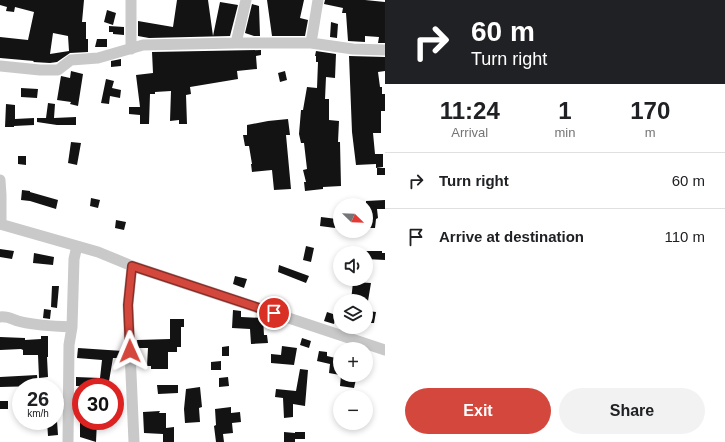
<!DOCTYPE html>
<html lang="en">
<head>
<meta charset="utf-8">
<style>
	:root { --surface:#fff; --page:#f2f2f2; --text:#202124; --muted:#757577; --line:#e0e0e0; --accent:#d4473d }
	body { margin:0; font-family:Helvetica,sans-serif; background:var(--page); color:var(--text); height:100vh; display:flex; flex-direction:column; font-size:15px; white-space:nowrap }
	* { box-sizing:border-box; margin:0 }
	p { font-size:13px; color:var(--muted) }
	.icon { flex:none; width:22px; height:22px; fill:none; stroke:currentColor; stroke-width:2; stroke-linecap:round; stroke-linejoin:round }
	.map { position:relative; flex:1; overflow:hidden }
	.drawer { display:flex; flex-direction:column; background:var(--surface); width:340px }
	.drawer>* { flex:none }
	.top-card { background:#202124; color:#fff; overflow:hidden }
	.needle { width:26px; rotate:113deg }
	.buttons { position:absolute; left:333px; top:198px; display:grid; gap:8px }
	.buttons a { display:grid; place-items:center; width:40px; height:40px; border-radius:50%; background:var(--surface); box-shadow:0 2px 6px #0003; font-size:20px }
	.speed { position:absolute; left:12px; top:378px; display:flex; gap:8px; font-size:20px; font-weight:700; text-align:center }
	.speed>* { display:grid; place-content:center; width:52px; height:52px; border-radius:50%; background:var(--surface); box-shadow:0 2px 6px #0003; line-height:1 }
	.speed small { font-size:10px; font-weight:400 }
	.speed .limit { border:6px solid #d22; background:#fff; color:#111 }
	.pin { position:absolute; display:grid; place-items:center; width:34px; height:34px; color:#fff; margin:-17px; border:2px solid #fff; border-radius:50%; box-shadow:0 1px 4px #0007 }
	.me { position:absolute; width:44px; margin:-22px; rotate:359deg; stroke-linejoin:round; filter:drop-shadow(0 0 3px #0008) }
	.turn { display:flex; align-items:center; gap:14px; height:84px; padding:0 20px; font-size:18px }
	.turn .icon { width:52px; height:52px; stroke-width:2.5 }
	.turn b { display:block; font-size:28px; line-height:34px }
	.eta { display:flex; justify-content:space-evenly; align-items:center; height:68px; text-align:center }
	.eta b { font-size:24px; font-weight:700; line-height:28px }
	.primary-button { display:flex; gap:8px; margin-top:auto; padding:8px 20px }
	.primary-button a { flex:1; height:46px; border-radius:24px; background:var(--accent); color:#fff; font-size:16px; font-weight:700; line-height:46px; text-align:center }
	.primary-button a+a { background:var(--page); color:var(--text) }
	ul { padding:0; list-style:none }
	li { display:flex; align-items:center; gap:12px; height:56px; padding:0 20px; border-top:1px solid var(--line) }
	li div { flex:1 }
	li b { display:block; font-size:15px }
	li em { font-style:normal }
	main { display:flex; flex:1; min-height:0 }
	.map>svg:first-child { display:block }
</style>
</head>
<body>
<main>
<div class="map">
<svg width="385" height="442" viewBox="0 0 385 442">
	<rect width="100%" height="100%" fill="#fff"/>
	<path fill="#131313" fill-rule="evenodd" d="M0 0H84L82 22H86V39H88V52L70 53 57 62 50 63 33 62 34 61 0 58V37L28 40 34 12 15 7 14 12 6 11 7 7 0 5ZM53 33 68 36 69 51 50 54Z
		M177 0H208L213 36 220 2 238 5 230 36 149 38 138 36V21L173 27Z
		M267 0H304L300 18 308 20 305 36H272Z
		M325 0H365L385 2V43H378L379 37 365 36V42L348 41 346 13H342L343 8 324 4Z
		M252 4 259 6 260 36H254L245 33Z
		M107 10 116 13 113 25 104 22Z
		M331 22 338 24 337 38 330 37Z
		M109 26 124 27V35L113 34V32H109Z
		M97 39H107V47H95Z
		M261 50V55L256 56 257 69 237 71 238 79 190 87 191 94 186 95 187 124H179V120L170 121 171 91 155 92V94H150L149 124H140V115L129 114V107H140L136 75 153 73 152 52Z
		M316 51 336 54 335 78 326 77 325 99H329V120L339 121 338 142H340L341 186 323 187V189L305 191 304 182H306L303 170 307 169 304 143H301L299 134 301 110H303L307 87 317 88 318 62H316V56H315Z
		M349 56 385 57V71L378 72 380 87H382V94H385V111H381V133H373L375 154H383V167L376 168V164L356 165 352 132Z
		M121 59V66L111 67V61Z
		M71 71 83 74 78 106 70 104 71 102 57 100 61 76 70 78Z
		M285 71 287 80 280 82 278 73Z
		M106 79 114 81 112 88 121 90 120 98 110 96 109 104 101 103Z
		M21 88 38 89 37 98 21 97Z
		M48 103 55 104 54 118 76 117V125H57L37 122V118H46Z
		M6 104 15 105V119L34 118V125L14 126V127H5Z
		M288 119 290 135H286L291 189 274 190 272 170 252 172 251 164H252L249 146H245L243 135H247V125L268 121Z
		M71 142 81 143 77 165 68 163Z
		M18 156H26V165L18 164Z
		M377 168H385V175H377Z
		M22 190 30 191V192L58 200 56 209 30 201 21 200Z
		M91 198 100 200 98 208 90 206Z
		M385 200V209H377L378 218 376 219 375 228H368L369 208H366V201Z
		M321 217 337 219 335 228 320 226Z
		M116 220 126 222 124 230 115 228Z
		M306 246 314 248 311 262 303 260Z
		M0 249 14 251 12 259 0 257Z
		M366 251H382V253H385V260L366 259Z
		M34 253 54 257 53 265 33 263Z
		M279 265 309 276 306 283 278 272Z
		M235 276 247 279 244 288 233 284Z
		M353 282 371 283 368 301H351Z
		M52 286H59L57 308 51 307Z
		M44 309 51 310 50 319 43 318Z
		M233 310 241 311V317L263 318 264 335H267L268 343 251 344 250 329 232 328Z
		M368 311 376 312 374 323H366Z
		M327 312 336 315 334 324 324 321Z
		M170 319H184V327H181V347H177V352H168V369H151V366H147L148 348H138L137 340 170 339Z
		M41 336H48V357H47L48 377 39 378 38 355H23V350L21 349 0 350V337L25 338V340L41 339Z
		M302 338 311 341 309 348 300 345Z
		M229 346V356H222V347Z
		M282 346 297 348 294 365 271 363V354L281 355Z
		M78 348 123 351V358H113L108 387 76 386V377L100 378 102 360 77 358Z
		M319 351 327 352V356L340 359V375L329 373 330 364 317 361Z
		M221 361V370H211V362Z
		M300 369 308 370 305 406 293 404V417L284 418 283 398 275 397 276 389 296 391Z
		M37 375 38 386 0 387V377Z
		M341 375H357L354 388 340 386Z
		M228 377 229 386 219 387V378Z
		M157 385H178V393L158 394Z
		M200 387 202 407 199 408 200 422 185 423 184 409 186 389Z
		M0 401H8V409H0Z
		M231 407V413L240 412 241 422 232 423 233 433 223 434 224 442H216L214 426 216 425 215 409Z
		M160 411 159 413H166V428L174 427V442H163V434L144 433 143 412Z
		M47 421H57L58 435 48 436Z
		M80 421H97L96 442 80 437Z
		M284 432 295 433V442H284Z
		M295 432H305V439H295Z"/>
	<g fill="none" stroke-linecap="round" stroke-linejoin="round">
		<path stroke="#c9c9c9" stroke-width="11" d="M131 0V49
			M236 43 246 0
			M311 43 318 0
			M0 66 40 70H58L71 60 98 58 143 45 236 43H311L353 49 385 50
			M0 180 1 195V224
			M0 224 98 252 132 266 385 350
			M132 266 128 305 134 442
			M0 317C7 316 12 319 18 321 35 326 54 326 72 327
			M68 442 69 345 72 327 74 259 77 246"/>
	</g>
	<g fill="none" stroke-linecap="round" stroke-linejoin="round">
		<g stroke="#8a2e28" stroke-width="10">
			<path id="route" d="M130 351 128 305 132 266 274 313"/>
		</g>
		<use href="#route" stroke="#d4473d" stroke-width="7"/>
	</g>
</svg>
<div class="buttons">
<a><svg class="needle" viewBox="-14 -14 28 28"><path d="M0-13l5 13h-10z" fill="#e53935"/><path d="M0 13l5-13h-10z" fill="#757577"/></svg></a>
<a><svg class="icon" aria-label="sound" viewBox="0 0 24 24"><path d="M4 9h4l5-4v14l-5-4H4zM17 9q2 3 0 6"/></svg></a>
<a><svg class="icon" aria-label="layers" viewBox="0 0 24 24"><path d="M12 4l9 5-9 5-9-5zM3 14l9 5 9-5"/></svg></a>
<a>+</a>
<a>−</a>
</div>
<div class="speed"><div>26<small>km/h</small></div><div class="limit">30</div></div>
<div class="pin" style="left:274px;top:313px;background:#d93025"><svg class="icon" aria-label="arrive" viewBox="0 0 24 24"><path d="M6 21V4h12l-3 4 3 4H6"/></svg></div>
<svg class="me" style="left:130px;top:351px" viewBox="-20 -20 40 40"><path d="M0-17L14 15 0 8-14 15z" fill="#d4473d" stroke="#fff" stroke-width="4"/></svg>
</div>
<section class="drawer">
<div class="top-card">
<div class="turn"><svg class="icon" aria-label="right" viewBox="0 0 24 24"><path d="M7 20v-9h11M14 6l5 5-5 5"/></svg><div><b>60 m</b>Turn right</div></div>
</div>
<div class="eta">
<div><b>11:24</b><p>Arrival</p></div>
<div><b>1</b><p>min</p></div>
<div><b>170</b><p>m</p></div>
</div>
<ul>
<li><svg class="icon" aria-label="right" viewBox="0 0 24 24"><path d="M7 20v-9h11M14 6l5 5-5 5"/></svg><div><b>Turn right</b></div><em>60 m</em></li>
<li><svg class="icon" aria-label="arrive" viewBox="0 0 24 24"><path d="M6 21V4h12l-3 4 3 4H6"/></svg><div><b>Arrive at destination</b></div><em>110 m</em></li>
</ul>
<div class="primary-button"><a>Exit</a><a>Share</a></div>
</section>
</main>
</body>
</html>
